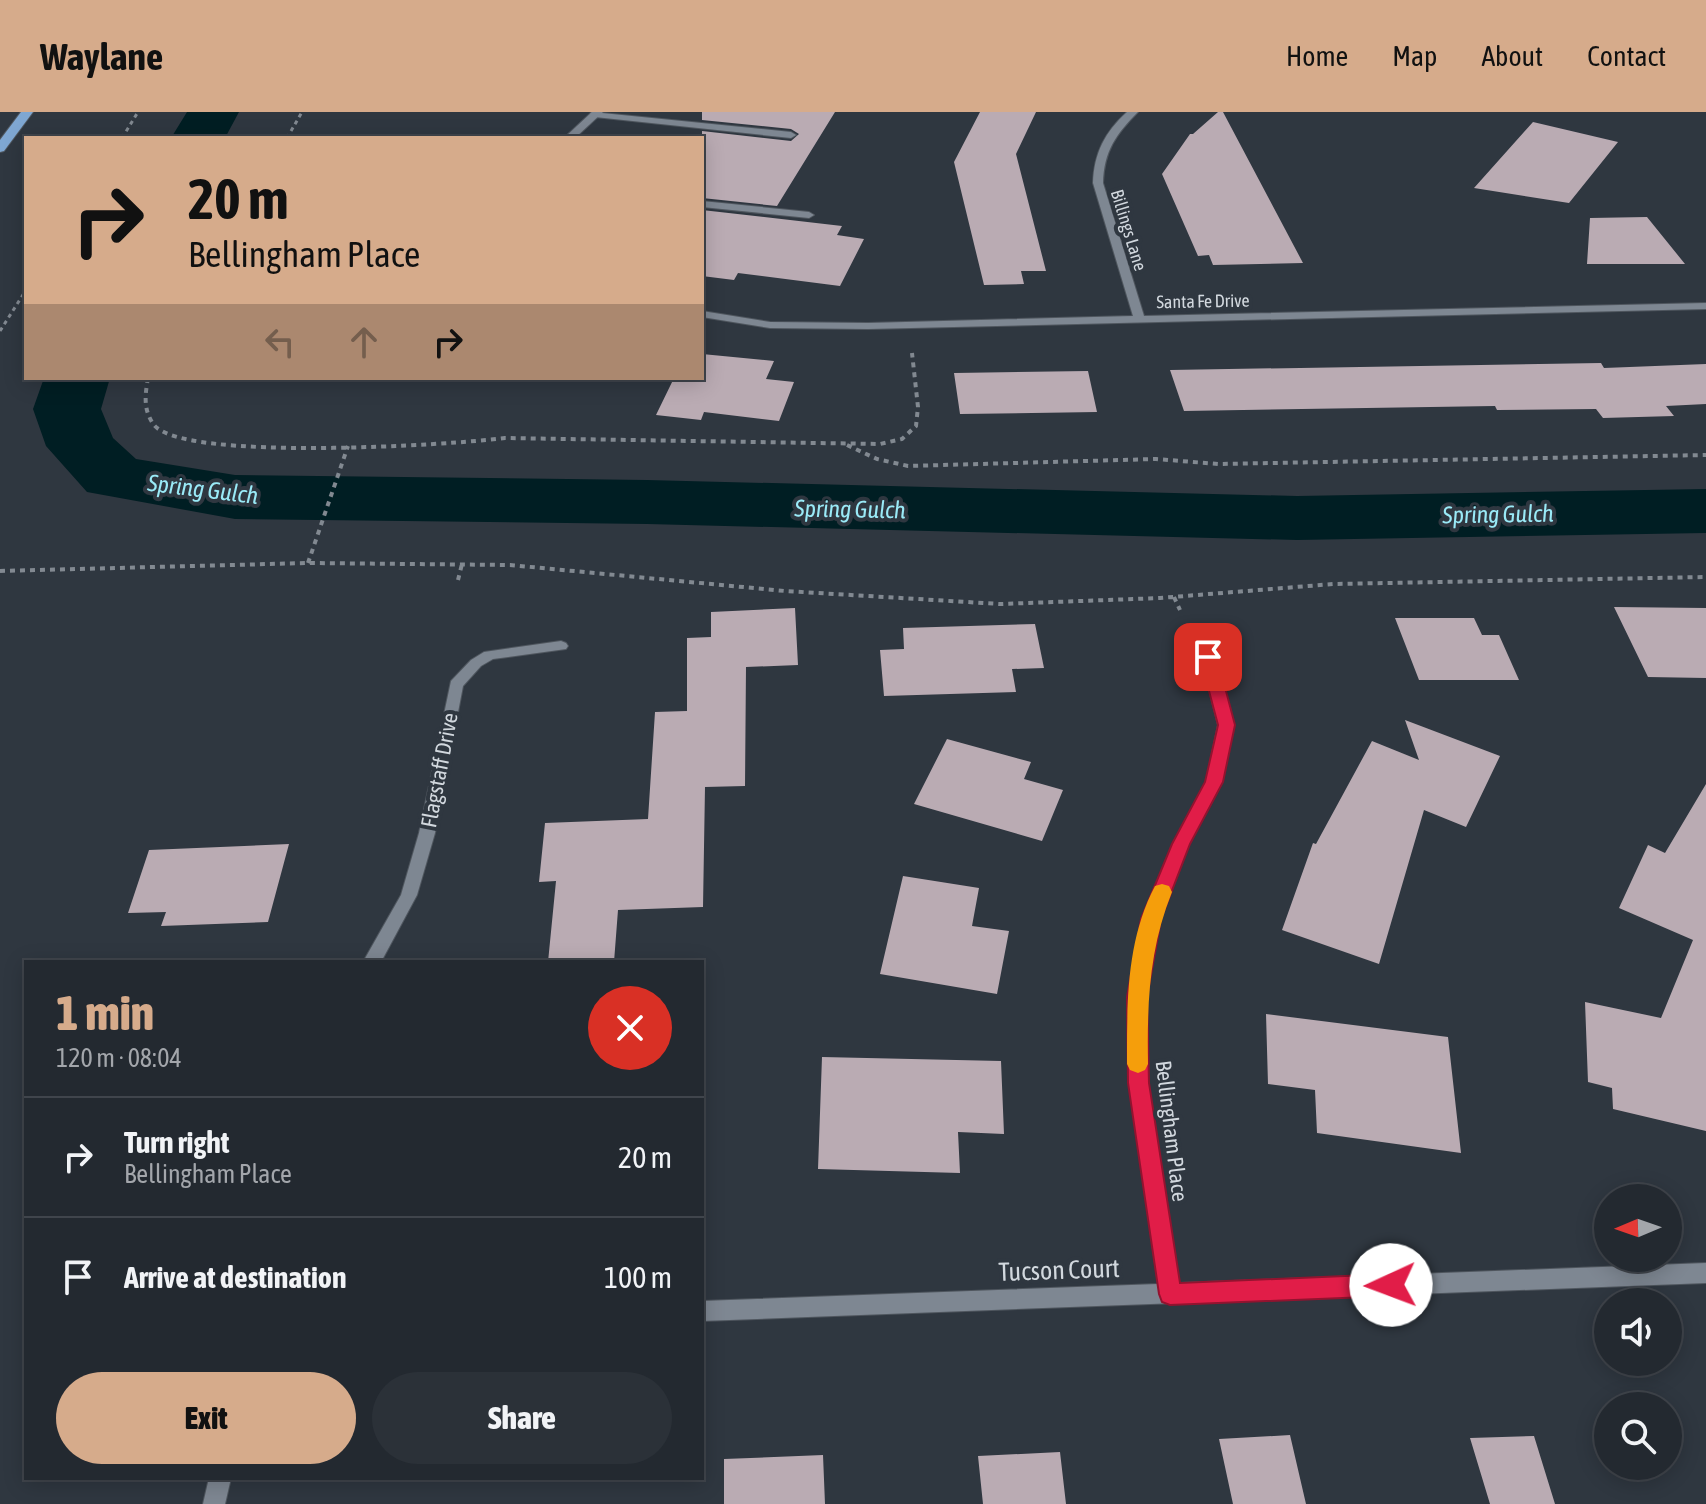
<!DOCTYPE html>
<html lang="en">
<head>
<meta charset="utf-8">
<style>
	:root { --surface:#232930; --page:#2b3138; --text:#f1f3f6; --muted:#a3a6ab; --line:#40454c; --accent:#d6ab8b }
	body { margin:0; font-family:"Asap Condensed",sans-serif; background:var(--page); color:var(--text); height:100vh; display:flex; flex-direction:column; font-size:30px; white-space:nowrap }
	* { box-sizing:border-box; margin:0 }
	p { font-size:26px; color:var(--muted) }
	.icon { flex:none; width:44px; height:44px; fill:none; stroke:currentColor; stroke-width:2; stroke-linecap:round; stroke-linejoin:round }
	.map { position:relative; flex:1; overflow:hidden }
	.drawer { position:absolute; left:24px; top:848px; width:680px; height:520px; display:flex; flex-direction:column; background:var(--surface); border-radius:0px; box-shadow:0 4px 20px #0003,0 0 0 2px var(--line) }
	.drawer>* { flex:none }
	.top-card { position:absolute; left:24px; top:24px; width:680px; height:244px; border-radius:0px; box-shadow:0 4px 20px #0003,0 0 0 2px var(--line); background:#d6ab8b; color:#111; overflow:hidden }
	.needle { width:52px; rotate:268deg }
	.controls { position:absolute; left:1594px; top:1072px; display:grid; gap:16px }
	.controls a { display:grid; place-items:center; width:88px; height:88px; border-radius:50%; background:var(--surface); box-shadow:0 4px 20px #0003,0 0 0 2px var(--line); font-size:40px }
	.pin { position:absolute; display:grid; place-items:center; width:68px; height:68px; color:#fff; margin:-34px; border-radius:16px; box-shadow:0 4px 12px #0006 }
	.me { position:absolute; width:88px; margin:-44px; rotate:268deg; stroke-linejoin:round; filter:drop-shadow(0 0 6px #0008) }
	.turn { display:flex; align-items:center; gap:28px; height:168px; padding:0 32px; font-size:36px }
	.turn .icon { width:104px; height:104px; stroke-width:2.5 }
	.turn b { display:block; font-size:56px; line-height:68px }
	.lanes { display:flex; align-items:center; height:76px; padding:0 32px; background:#0003; justify-content:center; gap:40px; direction:ltr }
	.lanes .off { opacity:.35 }
	.round { display:grid; place-items:center; flex:none; width:84px; height:84px; border-radius:42px; background:var(--page) }
	.summary { display:flex; align-items:center; justify-content:space-between; height:136px; padding:0 32px }
	h1 { font-size:48px; font-weight:800; line-height:60px; color:var(--accent) }
	.button { display:flex; gap:16px; margin-top:auto; padding:16px 32px }
	.button a { flex:1; height:92px; border-radius:48px; background:var(--accent); color:#111; font-size:32px; font-weight:800; line-height:92px; text-align:center }
	.button a+a { background:var(--page); color:var(--text) }
	ul { padding:0; list-style:none }
	li { display:flex; align-items:center; gap:24px; height:120px; padding:0 32px; border-top:2px solid var(--line) }
	li div { flex:1 }
	li b { display:block; font-size:30px }
	li em { font-style:normal }
	header { display:flex; align-items:center; gap:48px; box-sizing:border-box; height:112px; padding:0 40px; background:var(--accent); color:#111 }
	header strong { font-size:38px }
	nav { display:flex; gap:44px; margin-inline-start:auto; font-size:28px }
	.map>svg:first-child { display:block }
</style>
</head>
<body>
<header>
<strong>Waylane</strong>
<nav><a>Home</a><a>Map</a><a>About</a><a>Contact</a></nav>
</header>
<div class="map">
<svg width="1706" height="1392" viewBox="0 0 1706 1392">
	<rect width="100%" height="100%" fill="#2f3740"/>
	<g fill="none" stroke-linecap="round" stroke-linejoin="round">
		<path fill="#001e23" fill-rule="evenodd" d="M187 0H239L225 26H171Z
			M44 266H110L101 297 113 326 136 347 235 363 647 368 1297 384 1706 377V421L1297 428 647 412 235 407 87 380 46 334 33 297Z"/>
	</g>
	<path fill="#baabb3" d="M702 0H835L777 94 702 86V19L791 29 799 22 791 17 702 8Z
		M980 0H1036L1016 42 1046 159H1021L1024 172 984 173 954 50Z
		M1218 0H1223L1303 151 1213 153 1209 143 1198 144 1162 62 1190 22H1193Z
		M1533 10 1618 30 1569 91 1474 76Z
		M702 98 842 114 837 123 864 127 840 174 738 161 734 168 702 164Z
		M1647 105 1685 152H1587L1590 106Z
		M702 242 774 249 766 267 794 270 779 309 704 300 701 308 656 303 674 266H702Z
		M1601 251 1604 256 1706 252V292L1666 294 1674 304 1603 306 1596 297 1497 298 1495 294 1184 299 1170 258Z
		M1088 259 1097 300 960 302 954 261Z
		M1614 495 1706 496V566L1648 565Z
		M795 496 798 553 746 555 745 674 705 675 703 795 618 798 614 850H548L556 769 539 770 545 711 648 707 655 600 687 599V526L711 525V500Z
		M1395 506H1474L1482 523H1499L1519 568H1419Z
		M1035 512 1044 556 1012 557 1016 580 884 584 880 538 904 537 903 516Z
		M1405 608 1500 644 1466 715 1424 698 1379 852 1282 818 1313 731 1316 732 1372 629 1419 648Z
		M947 627 1031 650 1024 667 1063 678 1042 729 914 692Z
		M1706 672V1019L1613 997 1612 976 1588 970 1585 890 1661 906 1693 828 1619 796 1648 733 1665 741Z
		M289 732 268 810 161 814 166 800 128 801 149 738Z
		M903 764 979 776 972 814 1009 819 997 882 880 862Z
		M1266 902 1448 925 1461 1041 1317 1021 1315 978 1268 972Z
		M822 945 1001 949 1004 1022 958 1020 960 1061 818 1057Z
		M1290 1323 1306 1392H1233L1219 1327Z
		M1534 1324 1555 1392H1490L1470 1326Z
		M1060 1340 1066 1392H983L978 1344Z
		M823 1343 825 1392H724V1347Z"/>
	<g fill="none" stroke-linecap="round" stroke-linejoin="round">
		<g stroke="#4f565e" stroke-width="2">
			<path id="service" d="M592 0 791 20 796 23 791 26 595 5 590 2Z
				M702 89 809 100 814 103 809 106 702 95Z"/>
		</g>
		<g stroke="#4f565e" stroke-width="2">
			<path id="minor" d="M592 0H603L575 26H564Z
				M1127 0H1138C1116 22 1104 39 1103 71L1144 204 1706 191V197L868 217 770 216 702 205V199L770 210 868 211 1133 204 1093 71C1094 41 1105 20 1127 0Z
				M561 529 566 531 568 534 566 537 493 547 481 554 463 574 435 721 417 783 381 850H363L401 783 419 721 451 569 471 548 484 540Z
				M1208 540 1215 545 1234 613 1222 670 1189 732 1160 807 1146 885 1147 971 1179 1171 1706 1151V1171L702 1209V1189L1158 1172 1129 971 1128 885 1142 807 1173 732 1206 670 1218 613 1201 545Z
				M209 1366H231L225 1392H203Z"/>
		</g>
		<g stroke="#4f565e" stroke-width="2">
			<path id="primary" d="M21 0H33L4 39 0 40V28Z"/>
		</g>
		<path stroke="#828991" stroke-width="3" stroke-dasharray="4 4" stroke-linecap="butt" d="M122 26 138 0
			M287 26 302 0
			M0 219 26 178"/>
		<path stroke="#828991" stroke-width="4" stroke-dasharray="5 5" stroke-linecap="butt" d="M148 266C145 283 143 298 154 313 184 350 451 333 505 326L880 332 902 327 916 314 918 295 912 241
			M847 333 877 347 908 354 1156 347 1218 352 1706 343
			M308 451 348 334
			M0 459 308 451 510 453 785 479 1000 492 1160 486 1333 472 1706 465
			M458 468 462 452
			M1174 485 1180 498"/>
		<use href="#service" fill="#7e8792" fill-rule="evenodd"/>
		<use href="#minor" fill="#7e8792" fill-rule="evenodd"/>
		<use href="#primary" fill="#7fa7d2" fill-rule="evenodd"/>
	</g>
	<path fill="#e11d48" stroke="#92132f" stroke-width="2" d="M1208 539 1217 545 1235 613 1223 670 1190 732 1161 807 1147 885 1149 971 1180 1171 1391 1162 1399 1166 1403 1173 1399 1181 1391 1184 1170 1193 1162 1190 1159 1182 1128 971 1127 885 1141 807 1172 732 1205 670 1218 613 1200 545Z"/>
	<path fill="#f59e0b" d="M1162 772 1169 774 1172 780C1149 837 1147 892 1148 952L1145 958 1138 961 1130 958 1127 952C1127 892 1126 829 1155 774Z"/>
	<g text-anchor="middle" dominant-baseline="central" stroke-width="8" stroke-linejoin="round" paint-order="stroke">
		<g font-size="18" fill="#d2d8de" stroke="#2f3740">
			<text transform="translate(1129 118) rotate(73)">Billings Lane</text>
			<text transform="translate(1203 189) rotate(-1)">Santa Fe Drive</text>
		</g>
		<g font-size="22" fill="#d2d8de" stroke="#2f3740">
			<text transform="translate(439 658) rotate(-79)">Flagstaff Drive</text>
			<text transform="translate(1172 1019) rotate(83)">Bellingham Place</text>
		</g>
		<g font-size="24" font-style="italic" fill="#9aeaf7" stroke="#2f3740">
			<text transform="translate(203 377) rotate(7)">Spring Gulch</text>
			<text transform="translate(850 397) rotate(1)">Spring Gulch</text>
			<text transform="translate(1498 402) rotate(-1)">Spring Gulch</text>
		</g>
		<g font-size="26" fill="#d2d8de" stroke="#2f3740">
			<text transform="translate(1059 1158) rotate(-2)">Tucson Court</text>
		</g>
	</g>
</svg>
<div class="controls">
<a><svg class="needle" viewBox="-14 -14 28 28"><path d="M0-13l5 13h-10z" fill="#e53935"/><path d="M0 13l5-13h-10z" fill="#a3a6ab"/></svg></a>
<a><svg class="icon" aria-label="sound" viewBox="0 0 24 24"><path d="M4 9h4l5-4v14l-5-4H4zM17 9q2 3 0 6"/></svg></a>
<a><svg class="icon" aria-label="search" viewBox="0 0 24 24"><circle cx="10" cy="10" r="6"/><path d="M15 15l6 6"/></svg></a>
</div>
<div class="pin" style="left:1208px;top:545px;background:#d93025"><svg class="icon" aria-label="arrive" viewBox="0 0 24 24"><path d="M6 21V4h12l-3 4 3 4H6"/></svg></div>
<svg class="me" style="left:1391px;top:1173px" viewBox="-20 -20 40 40"><circle r="19" fill="#fff"/><path d="M0-13L10 11 0 6-10 11z" fill="#e11d48"/></svg>
<div class="top-card">
<div class="turn"><svg class="icon" aria-label="right" viewBox="0 0 24 24"><path d="M7 20v-9h11M14 6l5 5-5 5"/></svg><div><b>20 m</b>Bellingham Place</div></div>
<div class="lanes"><svg class="icon off" aria-label="left" viewBox="0 0 24 24"><path d="M17 20v-9H6M10 6l-5 5 5 5"/></svg><svg class="icon off" aria-label="ahead" viewBox="0 0 24 24"><path d="M12 20V5M6 11l6-6 6 6"/></svg><svg class="icon" aria-label="right" viewBox="0 0 24 24"><path d="M7 20v-9h11M14 6l5 5-5 5"/></svg></div>
</div>
<section class="drawer">
<div class="summary"><div><h1>1 min</h1><p>120 m · 08:04</p></div><a class="round" style="background:#d93025;color:#fff"><svg class="icon" aria-label="close" viewBox="0 0 24 24"><path d="M6 6l12 12M18 6L6 18"/></svg></a></div>
<ul>
<li><svg class="icon" aria-label="right" viewBox="0 0 24 24"><path d="M7 20v-9h11M14 6l5 5-5 5"/></svg><div><b>Turn right</b><p>Bellingham Place</p></div><em>20 m</em></li>
<li><svg class="icon" aria-label="arrive" viewBox="0 0 24 24"><path d="M6 21V4h12l-3 4 3 4H6"/></svg><div><b>Arrive at destination</b></div><em>100 m</em></li>
</ul>
<div class="button"><a>Exit</a><a>Share</a></div>
</section>
</div>
</body>
</html>
